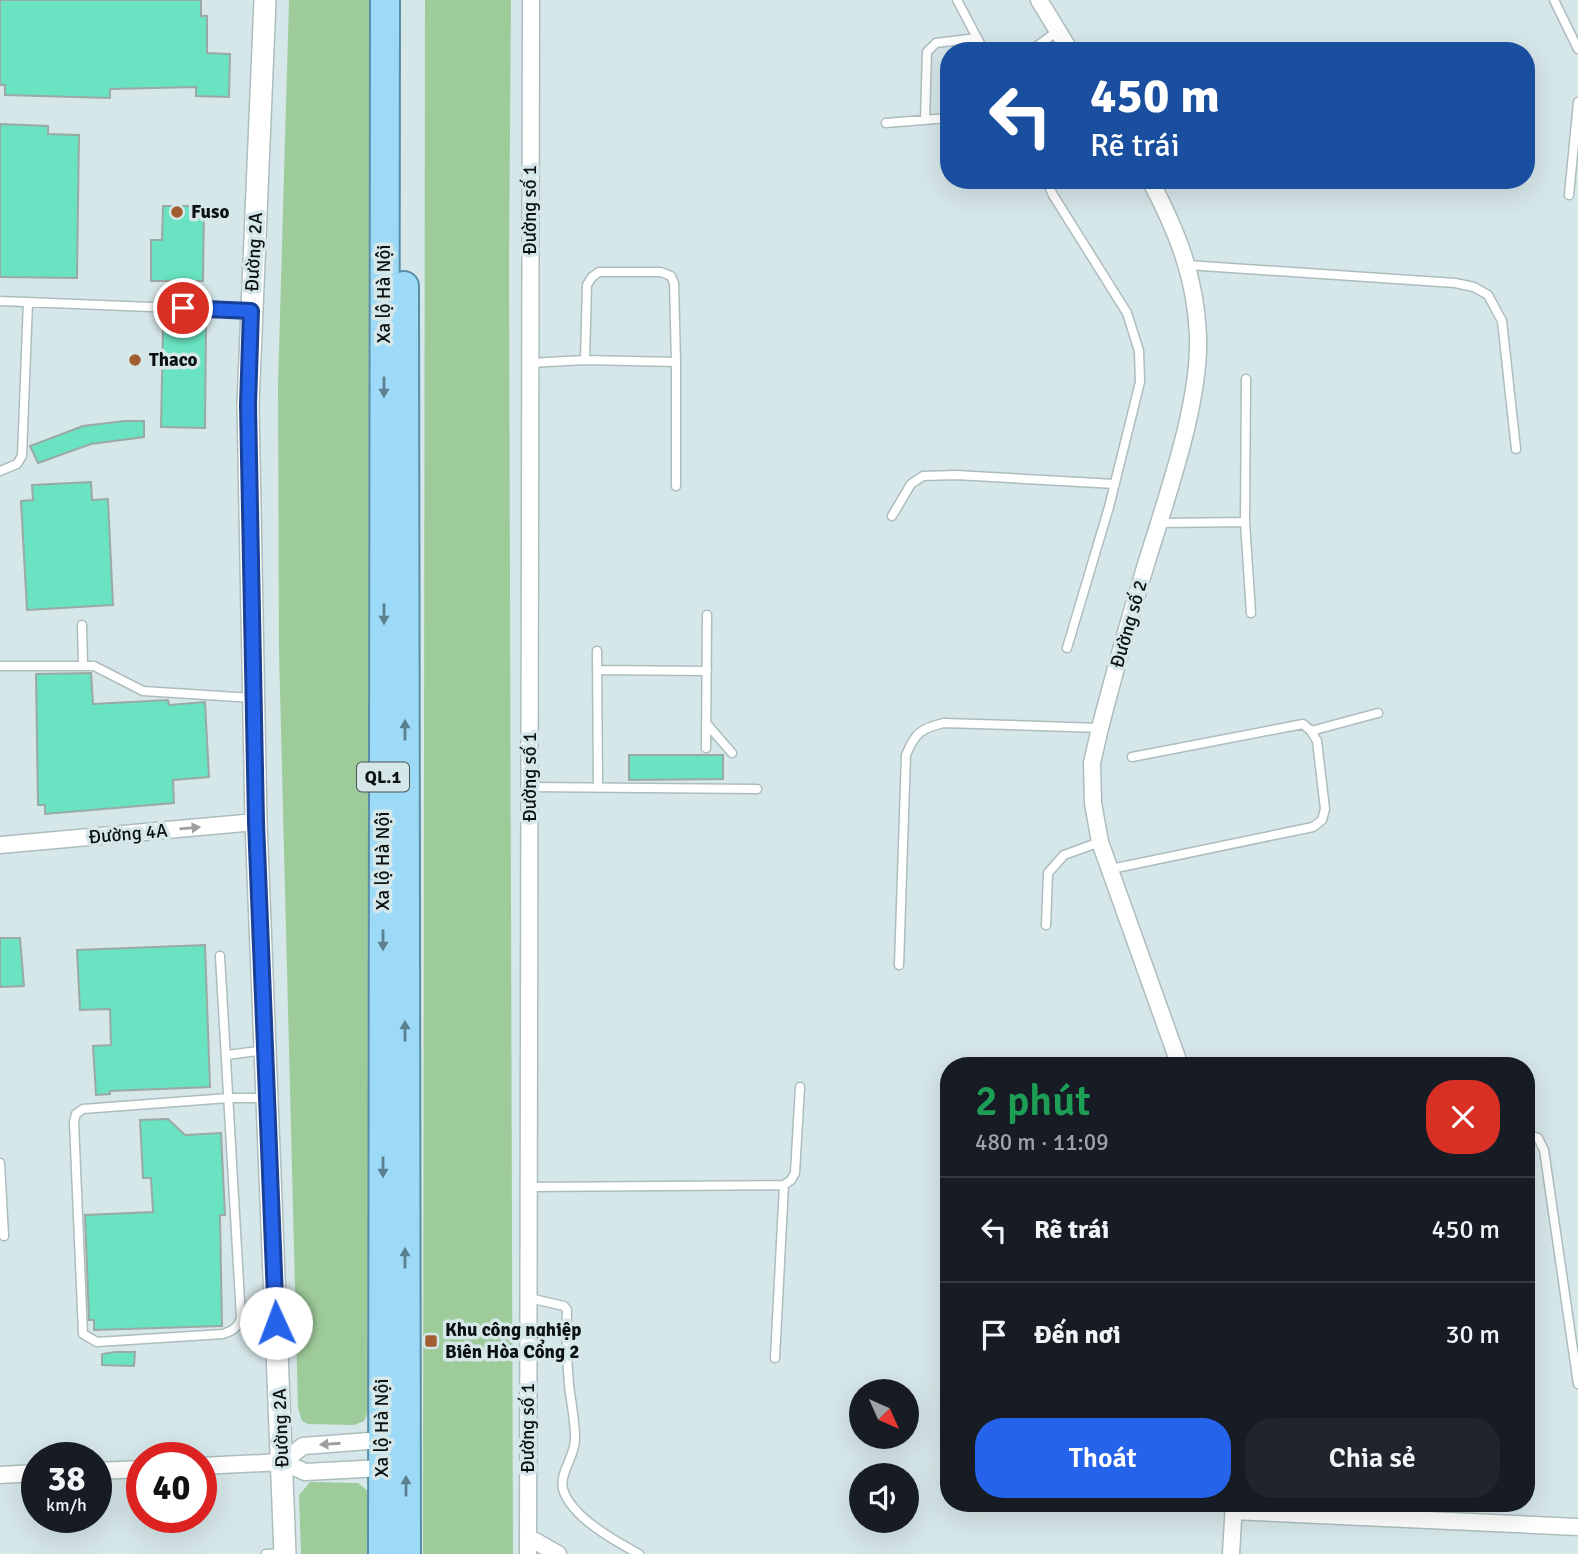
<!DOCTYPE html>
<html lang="vi">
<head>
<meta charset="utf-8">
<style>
	:root { --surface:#171b24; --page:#20242c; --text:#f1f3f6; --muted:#9ea1a6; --line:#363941; --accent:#2563eb }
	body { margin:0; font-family:Signika,sans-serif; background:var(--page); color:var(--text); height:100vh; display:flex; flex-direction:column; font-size:26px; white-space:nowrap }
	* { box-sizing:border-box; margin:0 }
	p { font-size:23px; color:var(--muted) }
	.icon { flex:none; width:38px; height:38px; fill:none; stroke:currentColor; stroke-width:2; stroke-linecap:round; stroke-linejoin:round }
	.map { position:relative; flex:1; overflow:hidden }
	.panel { position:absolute; left:940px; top:1057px; width:595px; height:455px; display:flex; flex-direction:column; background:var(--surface); border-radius:28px; box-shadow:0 7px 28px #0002 }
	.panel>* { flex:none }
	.banner { position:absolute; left:940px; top:42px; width:595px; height:147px; border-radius:28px; box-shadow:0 7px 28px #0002; background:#1a4fa0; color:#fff; overflow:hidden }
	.needle { width:46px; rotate:135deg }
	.buttons { position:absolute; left:849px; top:1379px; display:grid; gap:14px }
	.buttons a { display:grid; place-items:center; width:70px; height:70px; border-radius:50%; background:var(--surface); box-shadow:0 7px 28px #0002; font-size:35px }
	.speed { position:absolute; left:21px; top:1442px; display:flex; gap:14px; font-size:35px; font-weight:700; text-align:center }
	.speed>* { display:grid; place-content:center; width:91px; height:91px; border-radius:50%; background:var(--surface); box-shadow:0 7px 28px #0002; line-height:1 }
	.speed small { font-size:18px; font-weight:400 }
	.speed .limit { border:10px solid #d22; background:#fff; color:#111 }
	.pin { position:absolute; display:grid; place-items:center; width:60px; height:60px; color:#fff; margin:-30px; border:4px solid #fff; border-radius:50%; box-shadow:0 2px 7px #0007 }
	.me { position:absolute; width:77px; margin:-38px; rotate:358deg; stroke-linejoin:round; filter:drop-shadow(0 0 5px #0008) }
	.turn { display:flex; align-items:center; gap:24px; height:147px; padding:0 35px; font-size:32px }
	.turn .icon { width:91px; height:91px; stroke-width:2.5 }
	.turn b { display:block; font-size:49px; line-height:60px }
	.round { display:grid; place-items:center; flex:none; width:74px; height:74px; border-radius:28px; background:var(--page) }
	.headline { display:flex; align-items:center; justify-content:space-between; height:119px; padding:0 35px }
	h1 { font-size:42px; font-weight:600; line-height:52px; color:#1e9e55 }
	.action { display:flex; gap:14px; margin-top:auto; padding:14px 35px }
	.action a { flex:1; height:80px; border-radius:28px; background:var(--accent); color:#fff; font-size:28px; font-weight:600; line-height:80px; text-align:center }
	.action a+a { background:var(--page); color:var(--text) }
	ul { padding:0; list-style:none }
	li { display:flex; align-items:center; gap:21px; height:105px; padding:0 35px; border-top:2px solid var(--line) }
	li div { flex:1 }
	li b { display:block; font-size:26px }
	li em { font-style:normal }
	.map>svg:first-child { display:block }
</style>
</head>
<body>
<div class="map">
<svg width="1578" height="1554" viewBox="0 0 1578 1554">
	<rect width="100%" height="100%" fill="#d6e7e9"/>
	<path fill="#9ecb9a" d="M289 0H369L368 1412 364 1421 354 1425 308 1424 302 1421 298 1408 279 651 278 384Z
		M425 0H511L509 265 513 1554H423Z
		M310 1482 358 1483 368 1491V1554H301L299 1495Z"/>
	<path fill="#69e3c1" stroke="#9aa9a3" stroke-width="2" d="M0 0H201V16H207V53L230 54 229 97 196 96V87L110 89V98L5 95V85H0Z
		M0 124 48 126V134L79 135 77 278 0 277Z
		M163 206H204L203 281H151V240H162Z
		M163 326 206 327 205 428 161 427Z
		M125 421H144V437L91 444 38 463 30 446 83 426Z
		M91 482 92 500 108 499 113 605 27 610 21 501 33 500 32 485Z
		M91 673 93 704 168 700 169 705 205 702 209 777 173 780 174 803 45 814V805H38L36 674Z
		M629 755H723V779L629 780Z
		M0 938H20L24 986 0 987Z
		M205 945 210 1087 110 1091V1094L96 1095 93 1046 111 1045 110 1009 80 1010 77 950Z
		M168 1119 185 1135 221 1133 225 1215H220L222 1326 94 1330V1320H89L85 1215 153 1212 151 1178H143L140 1120Z
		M115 1352H135L134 1366 102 1365V1354Z"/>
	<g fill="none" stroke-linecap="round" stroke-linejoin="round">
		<g stroke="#adbdbe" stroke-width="11">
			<path id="service" d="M957 0 984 51
				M1554 0 1578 49
				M1030 51 1058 31
				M925 120 927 52 936 43 977 38
				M886 123 948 118
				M1046 180 1053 195 1127 313 1139 351 1140 382 1109 507 1067 648
				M1569 195 1578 102
				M1187 265 1455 283 1474 287 1488 295 1502 321 1516 449
				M0 301 251 311
				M585 360 676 362V486
				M529 363 585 360 587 285 592 277 599 272H661L671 276 674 283 676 362
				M0 471 17 464 22 456 28 302
				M892 516 911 484 923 476 956 475 1115 484
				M1245 522 1246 379
				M1159 523 1245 522 1251 613
				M82 625 83 665
				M597 651 598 788
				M0 666H94L143 691 253 698
				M597 670 707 671
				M706 723 732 753
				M1311 731 1378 713
				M706 748 707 615
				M530 787 757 789
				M1111 869 1313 827 1322 820 1325 809 1317 741 1311 731 1303 724 1132 757
				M1046 925 1048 873 1064 855 1100 842
				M220 956C228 1077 234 1198 241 1318 238 1328 232 1331 223 1334L97 1342 83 1334 74 1122 76 1114 83 1109 228 1098H267
				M899 965 906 755C915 733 921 728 944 723L1100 728
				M227 1055 265 1050
				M1526 1134 1538 1138 1544 1150 1578 1384
				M0 1163 4 1236
				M529 1187 784 1185 791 1180 795 1173 800 1087
				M529 1298 564 1306 567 1310C566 1334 567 1360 569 1385 571 1402 575 1420 575 1438 576 1455 559 1473 563 1489 571 1517 615 1541 639 1554
				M775 1358 784 1185
				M266 1554 282 1553"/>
		</g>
		<g stroke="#adbdbe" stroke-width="19">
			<path id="minor" d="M1039 0 1070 51
				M1150 180C1177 231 1196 278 1198 336 1200 394 1176 468 1159 523 1137 591 1118 659 1100 728L1092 763 1093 803 1100 842 1180 1066
				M0 845 256 822
				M283 1462 303 1446 382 1440
				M201 1466 283 1462 305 1472 382 1468
				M96 1471 142 1469
				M0 1475 37 1473
				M1233 1511 1578 1527
				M528 1537 558 1554
				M528 1554 531 0
				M1231 1554 1234 1503"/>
		</g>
		<g stroke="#adbdbe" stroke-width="24">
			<path id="tertiary" d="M265 0 248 405 256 822 285 1554"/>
		</g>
		<g stroke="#598da6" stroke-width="32">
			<path id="trunk" d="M404 286 406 1554
				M383 1554 385 0"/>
		</g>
		<use href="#service" stroke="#fff" stroke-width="8"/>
		<use href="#minor" stroke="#fff" stroke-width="16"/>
		<use href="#tertiary" stroke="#fff" stroke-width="21"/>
		<use href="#trunk" stroke="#9cdaf8" stroke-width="28"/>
	</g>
	<defs><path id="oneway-solid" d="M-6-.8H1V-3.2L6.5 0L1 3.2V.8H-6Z" transform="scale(1.75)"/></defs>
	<g fill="#5b8090">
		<use href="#oneway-solid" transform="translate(384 387) rotate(90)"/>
		<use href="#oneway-solid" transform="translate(384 614) rotate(90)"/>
		<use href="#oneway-solid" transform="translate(405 730) rotate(-90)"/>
		<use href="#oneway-solid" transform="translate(383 940) rotate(90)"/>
		<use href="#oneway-solid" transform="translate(405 1031) rotate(-90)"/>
		<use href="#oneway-solid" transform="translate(383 1167) rotate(90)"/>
		<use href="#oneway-solid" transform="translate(405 1258) rotate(-90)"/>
		<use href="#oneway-solid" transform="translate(406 1486) rotate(-90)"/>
	</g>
	<g fill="#9ea0a0">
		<use href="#oneway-solid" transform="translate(190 828) rotate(-5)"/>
		<use href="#oneway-solid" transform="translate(330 1444) rotate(176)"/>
	</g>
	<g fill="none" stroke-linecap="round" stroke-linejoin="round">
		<g stroke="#184099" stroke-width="18">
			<path id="route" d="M183 308 251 311 248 405 256 822 276 1323"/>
		</g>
		<use href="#route" stroke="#2563eb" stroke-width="12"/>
	</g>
	<g fill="#a25e2e" stroke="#d6e7e9" stroke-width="2.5">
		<circle cx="177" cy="212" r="7"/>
		<circle cx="135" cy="360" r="7"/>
		<rect x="424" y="1334" width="14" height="14" rx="3.5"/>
	</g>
	<g text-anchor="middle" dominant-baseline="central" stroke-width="7" stroke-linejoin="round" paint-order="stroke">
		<rect fill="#d6e7e9" stroke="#495152" stroke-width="2" x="357" y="762.5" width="52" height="29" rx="5"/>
		<g font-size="18" font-weight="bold" fill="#0c1112">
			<text x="383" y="777">QL.1</text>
		</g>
		<g font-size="19" fill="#0c1112" stroke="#d6e7e9">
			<text transform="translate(530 210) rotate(-90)">Đường số 1</text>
			<text transform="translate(254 252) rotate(-87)">Đường 2A</text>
			<text transform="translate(384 294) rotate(-90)">Xa lộ Hà Nội</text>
			<text transform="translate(1129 624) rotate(-74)">Đường số 2</text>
			<text transform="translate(530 777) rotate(-90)">Đường số 1</text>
			<text transform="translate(128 834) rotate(-5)">Đường 4A</text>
			<text transform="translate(383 861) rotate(-90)">Xa lộ Hà Nội</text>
			<text transform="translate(281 1428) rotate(-92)">Đường 2A</text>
			<text transform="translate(382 1428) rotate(-90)">Xa lộ Hà Nội</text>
			<text transform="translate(528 1428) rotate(-90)">Đường số 1</text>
		</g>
		<g font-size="19" font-weight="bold" fill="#0c1112" stroke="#d6e7e9" text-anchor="start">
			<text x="191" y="212">Fuso</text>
			<text x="149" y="360">Thaco</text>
			<text x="445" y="1330">Khu công nghiệp<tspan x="445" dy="22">Biên Hòa Cổng 2</tspan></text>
		</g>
	</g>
</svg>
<div class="buttons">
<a><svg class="needle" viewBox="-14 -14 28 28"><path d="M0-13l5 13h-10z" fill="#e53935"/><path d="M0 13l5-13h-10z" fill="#9ea1a6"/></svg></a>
<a><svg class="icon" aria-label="sound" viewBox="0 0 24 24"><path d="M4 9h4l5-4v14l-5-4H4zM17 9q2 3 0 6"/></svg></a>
</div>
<div class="speed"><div>38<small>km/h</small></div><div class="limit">40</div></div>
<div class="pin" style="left:183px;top:308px;background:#d93025"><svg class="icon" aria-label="arrive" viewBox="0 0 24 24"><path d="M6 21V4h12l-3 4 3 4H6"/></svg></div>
<svg class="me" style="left:276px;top:1323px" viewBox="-20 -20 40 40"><circle r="19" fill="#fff"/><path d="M0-13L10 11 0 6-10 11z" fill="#2563eb"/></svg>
<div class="banner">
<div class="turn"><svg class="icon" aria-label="left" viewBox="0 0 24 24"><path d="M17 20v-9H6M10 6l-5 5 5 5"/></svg><div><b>450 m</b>Rẽ trái</div></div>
</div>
<section class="panel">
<div class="headline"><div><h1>2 phút</h1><p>480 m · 11:09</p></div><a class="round" style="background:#d93025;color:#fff"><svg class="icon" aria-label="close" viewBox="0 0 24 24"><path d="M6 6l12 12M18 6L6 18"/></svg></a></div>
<ul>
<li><svg class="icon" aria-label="left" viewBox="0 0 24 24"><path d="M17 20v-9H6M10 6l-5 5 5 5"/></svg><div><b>Rẽ trái</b></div><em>450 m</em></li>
<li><svg class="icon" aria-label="arrive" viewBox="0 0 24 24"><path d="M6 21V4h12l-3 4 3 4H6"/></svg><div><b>Đến nơi</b></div><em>30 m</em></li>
</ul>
<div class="action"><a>Thoát</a><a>Chia sẻ</a></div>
</section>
</div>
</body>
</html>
